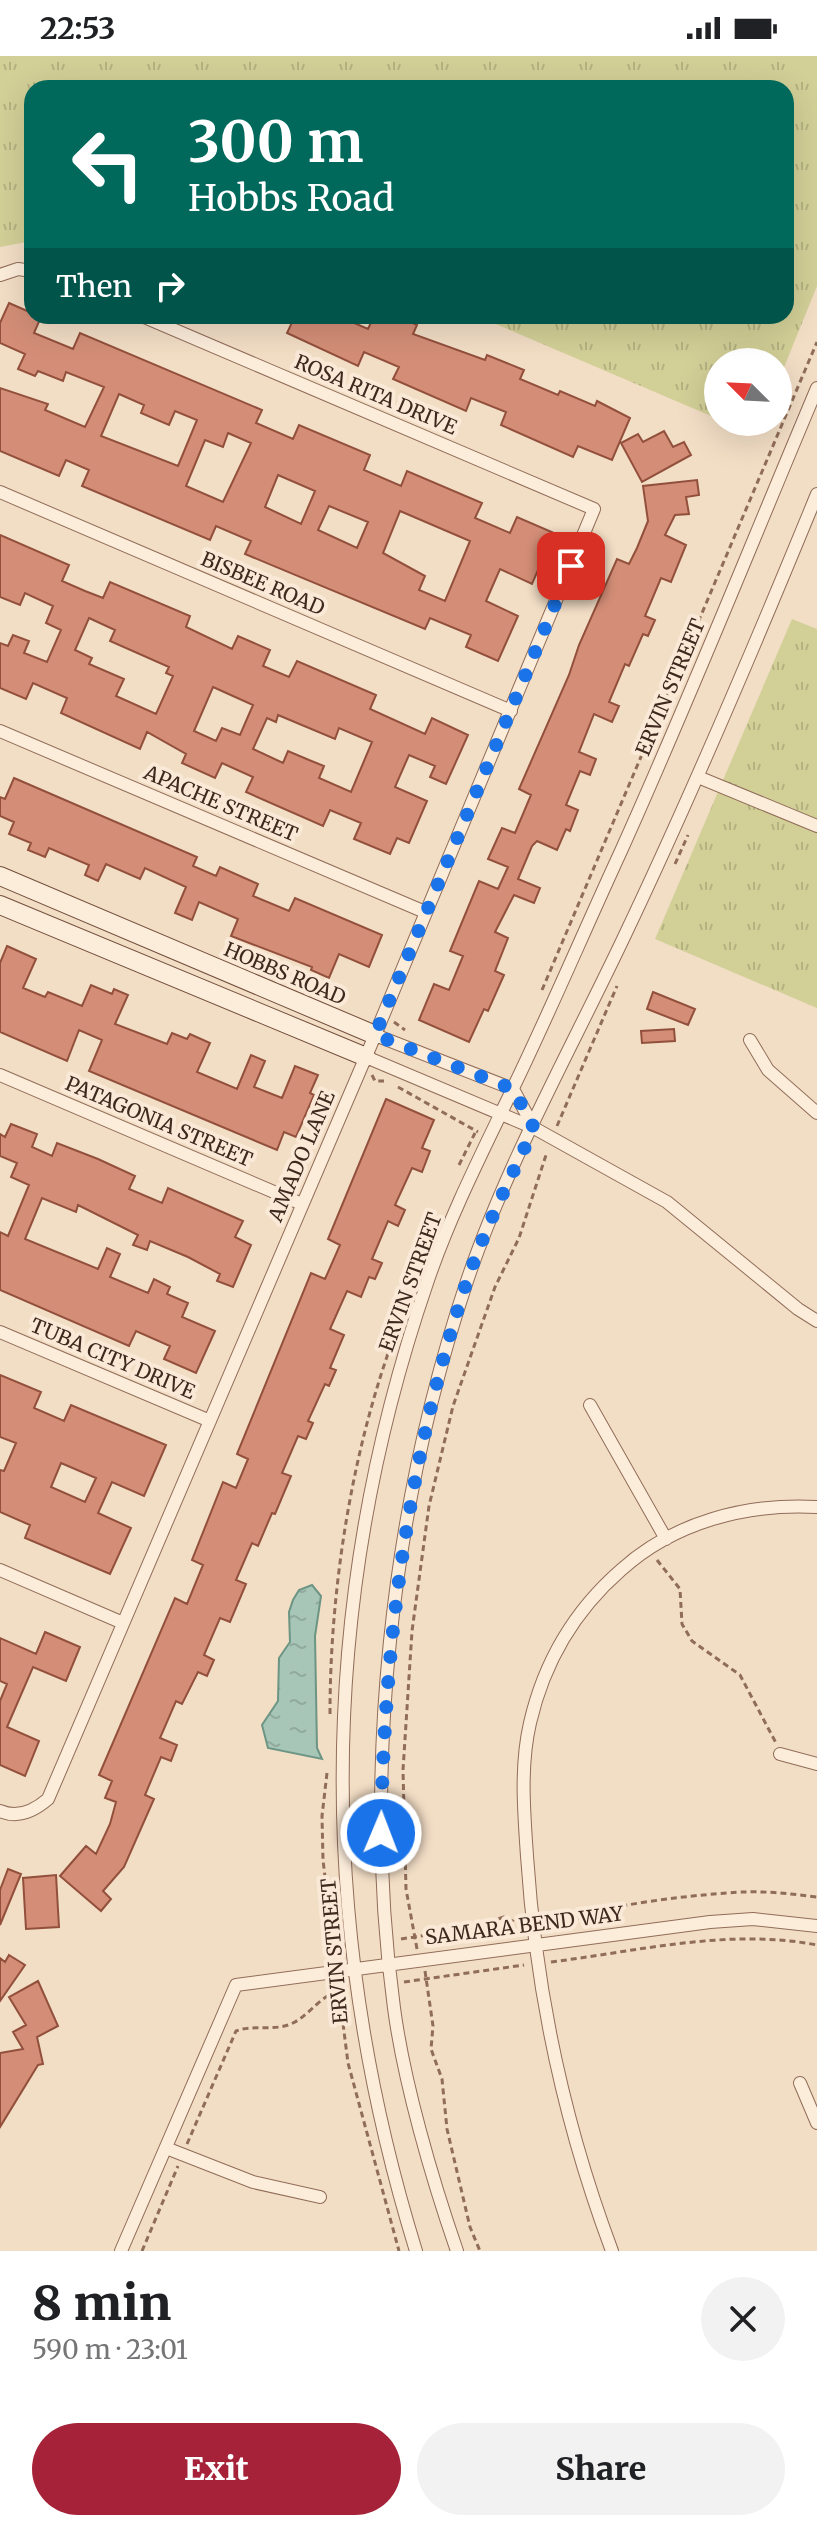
<!DOCTYPE html>
<html lang="en">
<head>
<meta charset="utf-8">
<style>
	:root { --surface:#fff; --page:#f2f2f2; --text:#202124; --muted:#757577; --accent:#a52239 }
	body { margin:0; font-family:Merriweather,serif; background:var(--page); color:var(--text); height:100vh; display:flex; flex-direction:column; font-size:30px; white-space:nowrap }
	* { box-sizing:border-box; margin:0 }
	p { font-size:26px; color:var(--muted) }
	.icon { flex:none; width:44px; height:44px; fill:none; stroke:currentColor; stroke-width:2; stroke-linecap:round; stroke-linejoin:round }
	.map { position:relative; height:2195px; overflow:hidden }
	.panel { display:flex; flex-direction:column; background:var(--surface); flex:1 }
	.panel>* { flex:none }
	.banner { position:absolute; left:24px; top:24px; width:770px; height:244px; border-radius:24px; box-shadow:0 8px 32px #0002; background:#00695c; color:#fff; overflow:hidden }
	.needle { width:52px; rotate:294deg }
	.buttons { position:absolute; left:704px; top:292px; display:grid; gap:16px }
	.buttons a { display:grid; place-items:center; width:88px; height:88px; border-radius:50%; background:var(--surface); box-shadow:0 8px 32px #0002; font-size:40px }
	.pin { position:absolute; display:grid; place-items:center; width:68px; height:68px; color:#fff; margin:-34px; border-radius:16px; box-shadow:0 4px 12px #0006 }
	.me { position:absolute; width:88px; margin:-44px; rotate:1deg; stroke-linejoin:round; filter:drop-shadow(0 0 6px #0008) }
	.turn { display:flex; align-items:center; gap:28px; height:168px; padding:0 32px; font-size:36px }
	.turn .icon { width:104px; height:104px; stroke-width:2.5 }
	.turn b { display:block; font-size:56px; line-height:68px }
	.then { display:flex; align-items:center; height:76px; padding:0 32px; background:#0003; gap:16px; font-size:30px }
	.round { display:grid; place-items:center; flex:none; width:84px; height:84px; border-radius:42px; background:var(--page) }
	.summary { display:flex; align-items:center; justify-content:space-between; height:136px; padding:0 32px }
	h1 { font-size:48px; font-weight:800; line-height:60px }
	.button { display:flex; gap:16px; margin-top:auto; padding:16px 32px }
	.button a { flex:1; height:92px; border-radius:48px; background:var(--accent); color:#fff; font-size:32px; font-weight:800; line-height:92px; text-align:center }
	.button a+a { background:var(--page); color:var(--text) }
	.status { display:flex; justify-content:space-between; align-items:center; height:56px; padding:0 40px; background:var(--surface); direction:ltr }
	.status svg { height:22px; fill:currentColor }
	.map>svg:first-child { display:block }
</style>
</head>
<body>
<div class="status"><b>22:53</b><svg viewBox="0 0 49 12"><path d="M0 12V9h3v3zM5 12V6h3v6zM10 12V3h3v9zM15 12V0h3v12zM26 1h20v11H26zM47 4h2v5h-2z"/></svg></div>
<div class="map">
<svg width="817" height="2195" viewBox="0 0 817 2195">
	<defs>
		<pattern id="grass-tufts" width="24" height="20" patternUnits="userSpaceOnUse" patternTransform="scale(2)"><rect width="24" height="20" fill="#d2cf97"/><path d="M3 7l-1-3M5 7V3M7 7l1-3M15 17l-1-3M17 17v-4M19 17l1-3" fill="none" stroke="#b5b282"/></pattern>
		<pattern id="water-ripples" width="26" height="14" patternUnits="userSpaceOnUse" patternTransform="scale(2)"><rect width="26" height="14" fill="#a7c6b7"/><path d="M2 4q2-2 4 0t4 0M15 11q2-2 4 0t4 0" fill="none" stroke="#91aa9d"/></pattern>
	</defs>
	<rect width="100%" height="100%" fill="#f2ddc5"/>
	<path fill="url(#grass-tufts)" d="M0 0H817V230L778 326V306H718V363L477 260H786V32H32V185L0 191Z
		M792 563 817 573V952L655 883Z"/>
	<path fill="url(#water-ripples)" stroke="#6c9584" stroke-width="2" d="M312 1529 321 1540 315 1580 317 1692 322 1703 268 1692 262 1669 278 1645 279 1602 290 1586 289 1556 293 1544 299 1534Z"/>
	<path fill="#d48e77" stroke="#92503c" stroke-width="2" fill-rule="evenodd" d="M9 247 41 261 34 277 73 293 80 277 262 354 256 367 293 383 299 369 370 399 364 414 401 430 407 415 482 447 475 462 510 477 517 461 554 477 532 528 500 513 486 545 518 560 498 605 466 591 471 579 430 562 425 573 245 498 251 485 216 470 210 484 82 430 89 414 66 404 59 420 0 395V332L48 348 45 354 85 371 104 331 66 316 63 325 38 315 35 320 18 313 25 298 0 287V267ZM119 338 144 349 141 357 169 369 175 355 197 364 178 410 101 380ZM228 377 251 387 223 446 186 430 205 384 223 391ZM278 419 315 435 301 468 265 451ZM329 450 368 466 357 492 318 474ZM400 455 470 485 445 545 419 534 425 520 383 497Z
		M295 260H338L368 273 374 260H398L417 269 413 278 485 304 487 299 524 314 520 323 558 339 560 335 595 350 597 345 630 362 612 404 578 390 573 401 501 369 506 356 471 342 466 355 393 323 399 311 364 296 358 310 287 277Z
		M664 375 673 391 684 386 691 399 642 426 621 387 638 378 643 386Z
		M697 424 699 439 686 441 689 458 675 459 665 479 686 489 671 526 661 522 645 560 655 564 648 580 643 578 629 610 625 608 609 646 619 650 612 666 594 658 579 696 596 703 590 719 580 715 566 749 578 754 570 775 566 773 557 794 537 785 532 790 518 823 540 832 534 847 514 839 495 876 508 882 495 915 504 919 488 955 484 953 469 986 419 964 434 928 449 934 463 900 450 895 479 825 498 833 508 811 488 803 502 772 515 777 531 739 519 733 569 619 579 589 617 503 629 508 637 492 648 465 643 430Z
		M0 479 69 509 62 525 85 535 103 542 110 526 190 560 186 571 232 593 238 580 270 594 263 610 289 621 297 605 376 639 370 653 425 678 432 662 468 679 446 728 430 721 435 710 409 699 395 731 427 745 409 787 397 782 390 798 354 783 361 767 330 754 323 770 246 736 253 721 222 707 215 722 182 707 186 698 147 676 140 693 61 657 67 642 33 627 26 643 0 632V587L8 590 13 579 29 585 24 597 47 606 61 574 46 567 53 550 25 537 20 549 0 541ZM89 562 115 574 110 585 169 611 166 617 173 620 156 658 116 640 124 623 89 608 92 602 75 594ZM213 631 253 649 240 679 222 672 216 685 194 675ZM278 659 335 683 339 672 372 686 351 736 319 722 324 710 309 704 288 695 283 707 253 693 267 662 276 666Z
		M14 722 197 801 193 810 216 820 220 811 258 828 253 840 289 855 295 842 382 879 369 911 339 898 329 922 311 914 312 911 231 880 238 863 199 846 192 864 175 857 186 831 145 812 140 823 106 808 98 825 85 819 89 809 49 792 45 801 28 794 31 787 9 778 14 766 0 760V741L5 743Z
		M7 890 36 903 23 932 45 941 48 936 82 950 91 929 112 938 114 933 128 939 115 968 167 988 172 977 187 983 190 978 210 987 197 1016 237 1033 251 999 265 1005 254 1031 282 1042 295 1010 318 1019 310 1037 314 1039 296 1081 284 1076 277 1094 89 1015 102 984 79 974 67 1005 0 976V907Z
		M653 936 695 953 688 969 647 953Z
		M674 973 675 985 642 987 641 975Z
		M386 1043 434 1064 422 1092 430 1095 422 1116 412 1112 395 1149 405 1154 398 1170 388 1165 372 1203 382 1207 375 1223 369 1221 361 1241 347 1235 330 1273 344 1279 330 1312 336 1314 329 1330 325 1328 308 1365 313 1367 306 1383 298 1380 282 1417 291 1420 275 1458 272 1457 258 1490 252 1487 236 1524 246 1528 230 1566 220 1562 204 1599 214 1604 207 1620 198 1616 182 1648 176 1645 160 1682 177 1689 171 1705 161 1701 145 1739 154 1743 124 1811 103 1835 111 1843 101 1855 60 1820 86 1790 96 1798 110 1768 116 1746 105 1742 112 1725 99 1719 175 1542 187 1548 203 1509 192 1504 223 1426 236 1432 248 1403 237 1398 311 1217 325 1223 340 1189 328 1183Z
		M11 1068 37 1078 32 1091 52 1100 57 1087 98 1103 135 1120 129 1133 162 1147 168 1132 243 1165 235 1181 251 1189 233 1231 217 1225 220 1218 188 1201 150 1185 147 1194 133 1189 138 1179 78 1149 76 1156 42 1142 25 1183 98 1213 107 1192 120 1198 110 1221 148 1237 154 1223 170 1231 167 1238 188 1247 182 1261 215 1275 196 1317 164 1303 170 1290 136 1275 129 1290 0 1234V1176L8 1180 29 1129 11 1121 17 1107 0 1100V1078L5 1081Z
		M0 1319 41 1336 34 1352 64 1365 71 1349 166 1389 144 1440 112 1426 98 1457 131 1472 110 1518 25 1482 30 1469 0 1456V1414L4 1415 16 1387 0 1381ZM61 1407 96 1422 85 1446 51 1431Z
		M45 1576 80 1591 66 1625 33 1611 7 1671 39 1685 25 1720 0 1709V1645L7 1628 0 1625V1582L36 1598Z
		M8 1813 21 1818 0 1869V1834Z
		M56 1819 59 1871 26 1873 23 1822Z
		M9 1899 25 1909 0 1945V1902L5 1906Z
		M38 1925 58 1970 37 1981 43 2008 38 2009 0 2071V1997L23 1993 13 1976 26 1969 9 1941Z"/>
	<g fill="none" stroke-linecap="round" stroke-linejoin="round">
		<g stroke="#906d59" stroke-width="14">
			<path id="street" d="M0 219 18 213 32 215
				M0 436 511 655
				M0 675 425 856
				M698 721 817 770
				M375 979 513 1033 534 1072
				M750 984 768 1014 817 1057
				M366 1001 534 1072 667 1146 798 1253 817 1265
				M0 1019 302 1148
				M0 1276 210 1365
				M590 1349 666 1483
				M0 1514 123 1567
				M780 1698 817 1708
				M0 1755C18 1763 34 1755 48 1743L370 991 594 453 142 260
				M800 2027 817 2067
				M166 2092 253 2126 320 2141
				M121 2195 236 1929 710 1866 753 1863 817 1870
				M416 2195C316 1871 317 1548 427 1227 450 1159 484 1093 515 1028 552 951 585 873 621 795 690 642 752 486 817 332
				M457 2195C432 2123 404 2027 394 1952 362 1717 391 1453 466 1228 505 1111 571 993 624 881 693 736 756 587 817 438
				M612 2195C564 2067 536 1937 527 1800 524 1756 520 1710 530 1667 544 1606 574 1555 621 1514 674 1466 747 1447 817 1451"/>
		</g>
		<g stroke="#724e3c" stroke-width="20">
			<path id="secondary" d="M0 820 375 979
				M0 849 366 1001"/>
		</g>
		<path stroke="#906d59" stroke-width="3" stroke-dasharray="6 4" stroke-linecap="butt" d="M675 808 688 779
			M542 934 817 286
			M394 966 405 974
			M372 1019 375 1025H384
			M398 1031 478 1076
			M557 1070 617 930
			M459 1109 475 1077
			M657 1504 680 1533 682 1568 692 1585 740 1619 776 1687
			M330 1658C330 1529 353 1385 400 1265
			M327 1717 322 1760 323 1804 335 1904
			M545 1870 569 1868C585 1849 713 1837 743 1836 768 1835 792 1838 817 1841
			M401 1883 467 1873 504 1861 513 1865V1873L522 1872
			M417 1893 406 1833 403 1714 412 1575 429 1450 453 1350 495 1231 519 1182 547 1096
			M551 1906C639 1895 729 1872 817 1889
			M425 1915 433 1970 431 1993 442 2023 447 2073 470 2171 480 2195
			M404 1926 524 1909
			M338 1928 348 2007 399 2195
			M187 2088 236 1975C254 1968 275 1976 293 1967 311 1958 321 1938 341 1935
			M142 2195 178 2110"/>
		<use href="#street" stroke="#fcecda" stroke-width="12"/>
		<use href="#secondary" stroke="#fcecda" stroke-width="18"/>
	</g>
	<g fill="none" stroke-linecap="round" stroke-linejoin="round">
		<path stroke="#1a73e8" stroke-width="14" stroke-dasharray="0 25.2" d="M381 1777C384 1591 407 1406 466 1228 484 1174 510 1123 534 1072L513 1033 375 979 571 510"/>
	</g>
	<g text-anchor="middle" dominant-baseline="central" stroke-width="8" stroke-linejoin="round" paint-order="stroke">
		<g font-size="20" fill="#3f281e" stroke="#f9e9d6">
			<text transform="translate(376 338) rotate(23)">ROSA RITA DRIVE</text>
			<text transform="translate(263 527) rotate(23)">BISBEE ROAD</text>
			<text transform="translate(670 631) rotate(-67)">ERVIN STREET</text>
			<text transform="translate(221 747) rotate(23)">APACHE STREET</text>
			<text transform="translate(285 917) rotate(23)">HOBBS ROAD</text>
			<text transform="translate(159 1065) rotate(23)">PATAGONIA STREET</text>
			<text transform="translate(301 1100) rotate(-67)">AMADO LANE</text>
			<text transform="translate(410 1226) rotate(-70)">ERVIN STREET</text>
			<text transform="translate(113 1302) rotate(23)">TUBA CITY DRIVE</text>
			<text transform="translate(524 1869) rotate(-7)">SAMARA BEND WAY</text>
			<text transform="translate(334 1895) rotate(-95)">ERVIN STREET</text>
		</g>
	</g>
</svg>
<div class="buttons">
<a><svg class="needle" viewBox="-14 -14 28 28"><path d="M0-13l5 13h-10z" fill="#e53935"/><path d="M0 13l5-13h-10z" fill="#757577"/></svg></a>
</div>
<div class="pin" style="left:571px;top:510px;background:#d93025"><svg class="icon" aria-label="arrive" viewBox="0 0 24 24"><path d="M6 21V4h12l-3 4 3 4H6"/></svg></div>
<svg class="me" style="left:381px;top:1777px" viewBox="-20 -20 40 40"><circle r="17" fill="#1a73e8" stroke="#fff" stroke-width="3"/><path d="M0-11L8 9 0 5-8 9z" fill="#fff"/></svg>
<div class="banner">
<div class="turn"><svg class="icon" aria-label="left" viewBox="0 0 24 24"><path d="M17 20v-9H6M10 6l-5 5 5 5"/></svg><div><b>300 m</b>Hobbs Road</div></div>
<div class="then">Then<svg class="icon" aria-label="right" viewBox="0 0 24 24"><path d="M7 20v-9h11M14 6l5 5-5 5"/></svg></div>
</div>
</div>
<section class="panel">
<div class="summary"><div><h1>8 min</h1><p>590 m · 23:01</p></div><a class="round"><svg class="icon" aria-label="close" viewBox="0 0 24 24"><path d="M6 6l12 12M18 6L6 18"/></svg></a></div>
<div class="button"><a>Exit</a><a>Share</a></div>
</section>
</body>
</html>
